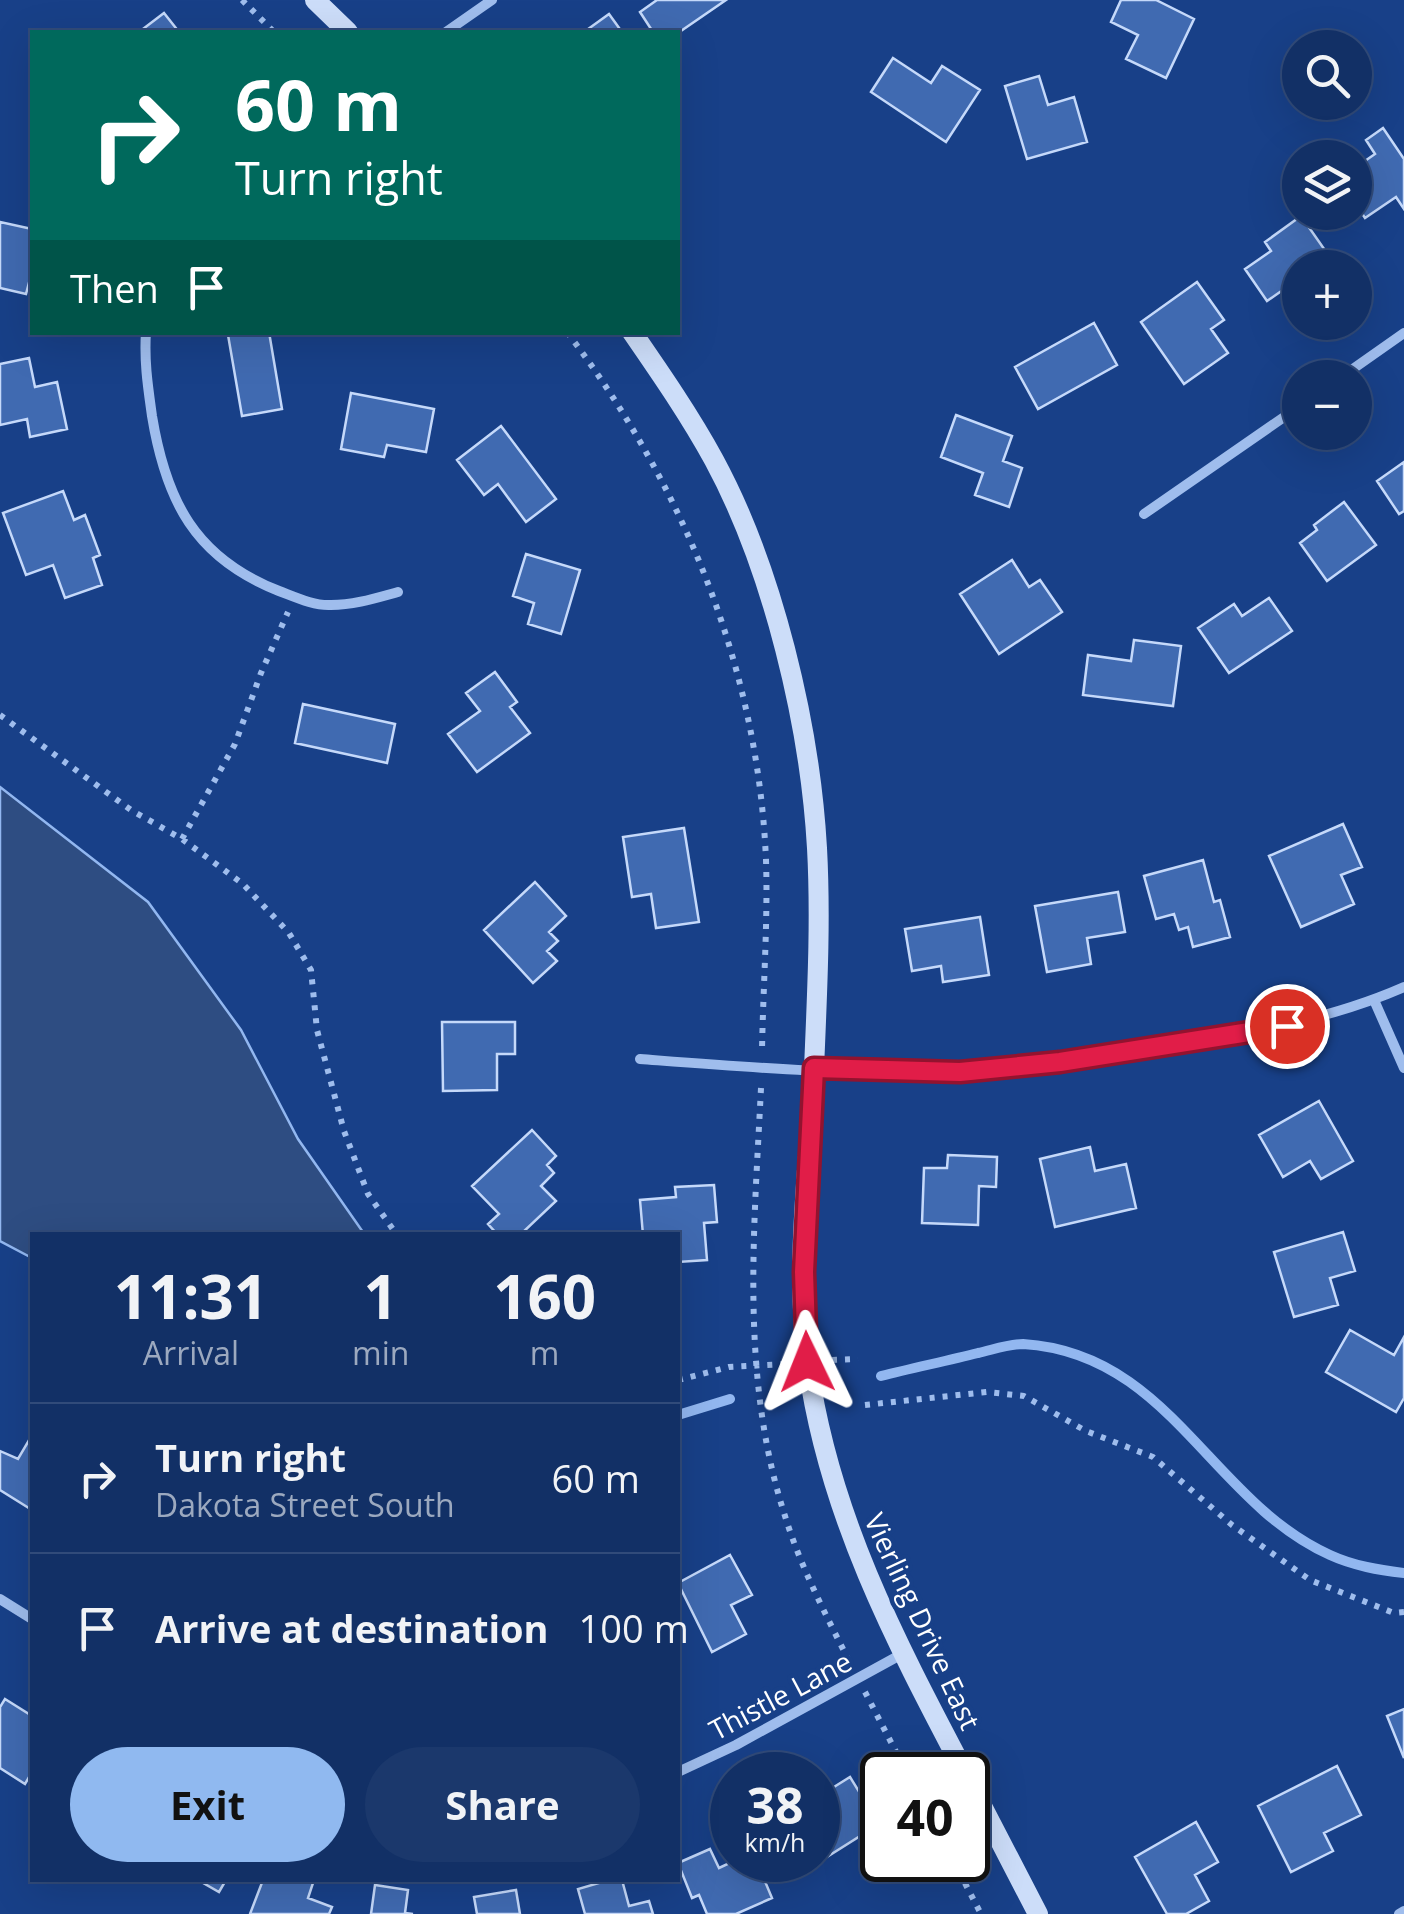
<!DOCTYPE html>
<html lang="en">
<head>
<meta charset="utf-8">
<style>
	:root { --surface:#123066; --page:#1b386c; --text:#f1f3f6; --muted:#9ca9bf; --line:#314b7a; --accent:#90b9f0 }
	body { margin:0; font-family:"Open Sans",sans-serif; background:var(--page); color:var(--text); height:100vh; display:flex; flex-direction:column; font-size:38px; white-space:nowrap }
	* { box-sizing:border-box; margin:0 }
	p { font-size:32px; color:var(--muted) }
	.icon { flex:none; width:55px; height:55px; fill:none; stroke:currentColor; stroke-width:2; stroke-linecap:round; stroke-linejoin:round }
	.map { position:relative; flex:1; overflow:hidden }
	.details { position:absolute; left:30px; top:1232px; width:650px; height:650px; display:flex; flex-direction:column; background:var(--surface); border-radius:0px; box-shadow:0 10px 40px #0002,0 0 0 2px var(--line) }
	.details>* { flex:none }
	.banner { position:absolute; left:30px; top:30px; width:650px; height:305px; border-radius:0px; box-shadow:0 10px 40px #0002,0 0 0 2px var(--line); background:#00695c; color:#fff; overflow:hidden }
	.fabs { position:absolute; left:1282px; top:30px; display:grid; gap:20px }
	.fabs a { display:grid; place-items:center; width:90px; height:90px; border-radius:50%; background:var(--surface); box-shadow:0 10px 40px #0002,0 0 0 2px var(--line); font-size:50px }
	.speed { position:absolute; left:710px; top:1752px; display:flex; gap:20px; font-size:50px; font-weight:700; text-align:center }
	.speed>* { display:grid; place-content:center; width:130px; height:130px; border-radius:50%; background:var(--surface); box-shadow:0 10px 40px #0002,0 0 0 2px var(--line); line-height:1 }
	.speed small { font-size:25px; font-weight:400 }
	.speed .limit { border:5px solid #111; border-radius:15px; background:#fff; color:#111 }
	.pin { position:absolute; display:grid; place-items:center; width:85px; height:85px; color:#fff; margin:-42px; border:5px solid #fff; border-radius:50%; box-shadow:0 2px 10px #0007 }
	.me { position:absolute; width:110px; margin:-55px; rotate:358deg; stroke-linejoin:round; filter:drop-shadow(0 0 8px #0008) }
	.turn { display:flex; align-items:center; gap:35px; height:210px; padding:0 40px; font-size:45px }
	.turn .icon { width:130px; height:130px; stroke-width:2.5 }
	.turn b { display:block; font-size:70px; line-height:85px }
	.then { display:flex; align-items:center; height:95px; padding:0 40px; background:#0003; gap:20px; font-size:38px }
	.eta { display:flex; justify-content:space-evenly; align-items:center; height:170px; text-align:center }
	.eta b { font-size:60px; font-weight:700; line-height:70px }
	.cta { display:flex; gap:20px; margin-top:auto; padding:20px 40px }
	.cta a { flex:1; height:115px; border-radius:60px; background:var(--accent); color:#111; font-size:40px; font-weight:700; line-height:115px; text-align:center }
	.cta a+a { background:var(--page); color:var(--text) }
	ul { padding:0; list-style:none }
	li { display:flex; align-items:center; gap:30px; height:150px; padding:0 40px; border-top:2px solid var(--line) }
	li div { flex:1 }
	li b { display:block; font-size:38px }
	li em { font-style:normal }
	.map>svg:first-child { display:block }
</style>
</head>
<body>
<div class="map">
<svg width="1404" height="1914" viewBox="0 0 1404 1914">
	<rect width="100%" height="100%" fill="#184088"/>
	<path fill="#2e4d82" stroke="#92b7f0" stroke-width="2.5" d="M0 787 148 902 241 1030 298 1139 365 1235H32V1258L0 1241Z"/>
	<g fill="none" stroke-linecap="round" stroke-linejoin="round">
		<path stroke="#92b7f0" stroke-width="10" d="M881 1376C913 1368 946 1361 978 1353 992 1350 1008 1344 1023 1344 1170 1353 1210 1501 1330 1555 1354 1566 1379 1570 1404 1573
			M678 1415 730 1399"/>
	</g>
	<path fill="#406ab1" stroke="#c5d9fa" stroke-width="2.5" d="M657 0H726L678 33 653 32 640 12Z
		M1121 0H1156L1194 19 1166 78 1126 59 1138 35 1111 22Z
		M164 13 179 32H139Z
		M609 14 622 32H584Z
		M893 58 931 83 942 66 980 90 946 142 871 92Z
		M1039 76 1048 105 1074 97 1087 142 1027 159 1005 86Z
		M1383 128 1404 159V209L1396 197 1365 218 1355 203V168L1375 154 1366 140Z
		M1301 216 1336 266 1300 268V292L1297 294 1290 285 1267 301 1245 269 1271 251 1265 242Z
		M0 222 32 229V271L26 294 0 288Z
		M1197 282 1224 320 1211 329 1228 353 1184 384 1141 322Z
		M1094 323 1117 365 1038 409 1015 367Z
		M240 332H269L282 409 242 416 228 335Z
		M29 358 35 387 57 382 67 429 30 437 27 419 0 425V364Z
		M351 393 434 409 426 452 387 445 384 457 341 449Z
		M956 415 1012 436 1003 461 1022 468 1009 507 975 495 983 473 941 457Z
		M501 426 556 499 526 522 498 484 484 495 457 460Z
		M1404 462V511L1399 514 1377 481Z
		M63 491 74 520 85 515 100 555 93 558 102 585 65 598 53 565 26 575 3 513Z
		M1344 502 1376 545 1327 581 1300 543 1317 530 1314 525Z
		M526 554 580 570 561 634 528 624 534 603 513 596Z
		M1012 560 1029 587 1040 580 1062 612 999 654 960 594Z
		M1269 598 1292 631 1229 673 1198 628 1234 604 1242 616Z
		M1134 640 1181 646 1173 706 1083 695 1088 655 1131 661Z
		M495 672 517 702 510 707 530 733 477 772 448 734 480 711 466 693Z
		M303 704 395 724 387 763 295 743Z
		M1343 824 1362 867 1341 875 1354 904 1301 927 1269 856Z
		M684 828 699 922 656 928 651 894 632 897 623 837Z
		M1203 860 1214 902 1220 900 1230 937 1193 947 1188 927 1179 930 1174 914 1156 919 1144 876Z
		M535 882 566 916 549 932 558 941 547 951 557 961 533 983 484 930Z
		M1118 892 1125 932 1087 938 1091 964 1047 972 1035 906Z
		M980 917 989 975 943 982 941 966 912 971 905 929Z
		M442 1022H515V1054H497V1090L443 1091Z
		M1319 1101 1353 1161 1321 1179 1310 1161 1283 1177 1259 1135Z
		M532 1130 556 1156 547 1165 554 1173 541 1186 556 1201 520 1235H498L488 1224 499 1214 472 1186Z
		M1090 1147 1095 1171 1126 1164 1136 1208 1055 1227 1040 1159Z
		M948 1155 997 1157 996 1187 979 1186 978 1225 922 1223 924 1168H947Z
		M714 1185 717 1222 704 1223 707 1260 678 1262V1235H643L640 1200 676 1197 675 1187Z
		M1343 1232 1355 1271 1330 1278 1338 1305 1294 1317 1274 1252Z
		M1350 1330 1394 1355 1404 1337V1398L1396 1412 1326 1372Z
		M32 1435V1510L0 1490V1451L18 1459Z
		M730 1555 752 1595 731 1605 746 1634 712 1652 678 1583Z
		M5 1699 32 1716V1772L25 1784 0 1768V1707Z
		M1404 1709V1758L1387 1716Z
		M1337 1766 1361 1815 1324 1833 1333 1851 1291 1872 1258 1806Z
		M850 1777 879 1824 811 1867 807 1860H818V1797Z
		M1196 1822 1218 1862 1195 1875 1209 1901 1186 1914H1167L1135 1857Z
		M710 1849 719 1868 736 1860H756L772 1898 736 1914H707L699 1895 692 1898 678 1863Z
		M198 1880H226L219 1892Z
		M263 1880H314L308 1898 332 1907 329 1914H250Z
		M609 1880H622L629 1906 649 1901 653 1914H585L578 1889Z
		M375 1885 408 1890 405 1913 413 1914H371Z
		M516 1890 520 1914H477L474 1897Z"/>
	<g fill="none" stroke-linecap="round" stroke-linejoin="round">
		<path stroke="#9fbded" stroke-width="6" stroke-dasharray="5 8" stroke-linecap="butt" d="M242 0 274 32
			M567 332C683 485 758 667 766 860 768 923 763 988 762 1051
			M0 715 131 810 182 839 243 884 289 933 311 970 317 1030 344 1131 368 1194 397 1235
			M182 839 235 744 261 673 288 612
			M761 1088C754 1232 740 1377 785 1516 801 1568 826 1615 850 1663
			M832 1360 858 1359
			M678 1380 729 1367 785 1364
			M865 1405 987 1392 1024 1396 1086 1431 1153 1457 1232 1525 1310 1580 1394 1613 1404 1612
			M865 1692 908 1775
			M953 1860 981 1914"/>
		<path stroke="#9fbded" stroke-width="10" d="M446 32 492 0
			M146 332C144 362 148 387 152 416 166 501 195 558 279 591 295 597 314 606 331 605 354 605 376 598 398 592
			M1340 378 1404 333
			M1144 514 1300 406
			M1374 1000 1404 1068
			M640 1059C745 1067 853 1076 958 1072 1029 1070 1100 1056 1169 1046 1250 1033 1329 1020 1404 987
			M0 1599 32 1619
			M678 1772 736 1745 902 1654
			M1399 1914 1404 1911"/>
		<path stroke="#ccddf9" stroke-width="20" d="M315 0 348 32
			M632 332C661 374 690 416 714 460 773 569 810 725 817 848 821 921 817 996 814 1069 809 1166 794 1269 808 1366 829 1516 896 1642 966 1775
			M968 1779 1038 1914"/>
	</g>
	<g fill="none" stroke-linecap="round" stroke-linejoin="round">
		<g stroke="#92132f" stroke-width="25">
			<path id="route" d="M807 1362 804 1272 814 1068 960 1072 1060 1062 1287 1026"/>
		</g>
		<use href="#route" stroke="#e11d48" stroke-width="18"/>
	</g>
	<g text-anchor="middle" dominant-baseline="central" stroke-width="9" stroke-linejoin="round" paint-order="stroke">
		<g font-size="28" fill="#fff" stroke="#184088">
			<text transform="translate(923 1621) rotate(65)">Vierling Drive East</text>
			<text transform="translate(780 1695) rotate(-28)">Thistle Lane</text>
		</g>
	</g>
</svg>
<div class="fabs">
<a><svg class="icon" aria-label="search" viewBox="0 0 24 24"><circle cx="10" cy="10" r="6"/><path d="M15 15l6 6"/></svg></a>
<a><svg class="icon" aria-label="layers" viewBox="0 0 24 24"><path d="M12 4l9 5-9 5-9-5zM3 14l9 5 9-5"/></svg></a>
<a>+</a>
<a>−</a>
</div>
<div class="speed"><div>38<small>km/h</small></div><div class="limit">40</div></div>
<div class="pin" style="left:1287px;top:1026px;background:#d93025"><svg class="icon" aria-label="arrive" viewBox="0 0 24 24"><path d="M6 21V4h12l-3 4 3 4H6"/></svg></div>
<svg class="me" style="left:807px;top:1362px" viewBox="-20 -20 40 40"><path d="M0-17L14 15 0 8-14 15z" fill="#e11d48" stroke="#fff" stroke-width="4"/></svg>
<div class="banner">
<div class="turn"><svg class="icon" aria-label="right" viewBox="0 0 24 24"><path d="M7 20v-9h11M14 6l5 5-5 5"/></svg><div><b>60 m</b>Turn right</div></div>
<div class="then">Then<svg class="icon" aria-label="arrive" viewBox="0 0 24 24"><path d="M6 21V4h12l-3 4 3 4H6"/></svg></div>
</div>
<section class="details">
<div class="eta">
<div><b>11:31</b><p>Arrival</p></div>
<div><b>1</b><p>min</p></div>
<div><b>160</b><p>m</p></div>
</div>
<ul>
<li><svg class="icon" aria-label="right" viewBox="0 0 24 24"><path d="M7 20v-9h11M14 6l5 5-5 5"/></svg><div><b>Turn right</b><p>Dakota Street South</p></div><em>60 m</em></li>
<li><svg class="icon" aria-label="arrive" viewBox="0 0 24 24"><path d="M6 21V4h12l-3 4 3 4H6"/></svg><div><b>Arrive at destination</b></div><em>100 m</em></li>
</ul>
<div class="cta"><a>Exit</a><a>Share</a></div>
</section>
</div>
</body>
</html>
